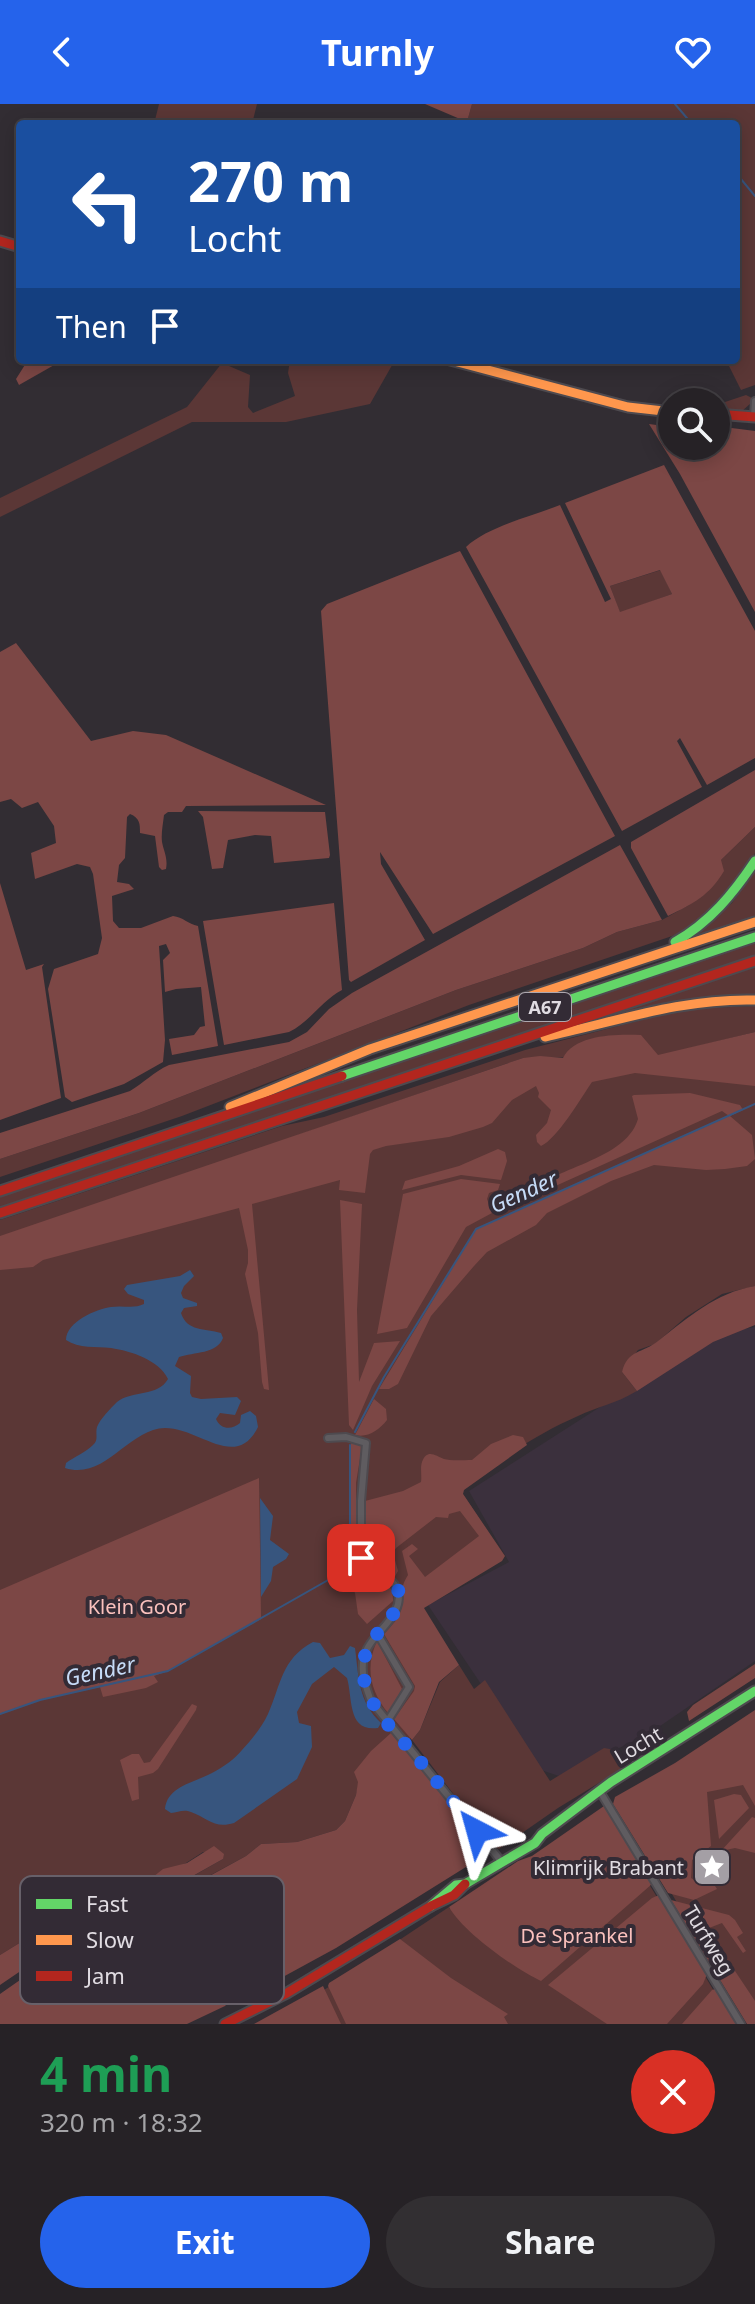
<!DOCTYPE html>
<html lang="en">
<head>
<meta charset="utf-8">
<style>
	:root { --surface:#262226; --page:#322f32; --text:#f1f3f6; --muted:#a4a4a7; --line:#423f43; --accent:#2563eb }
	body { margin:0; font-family:"Noto Sans",sans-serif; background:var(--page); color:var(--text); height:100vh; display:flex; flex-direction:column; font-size:30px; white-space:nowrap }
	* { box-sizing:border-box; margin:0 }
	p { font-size:26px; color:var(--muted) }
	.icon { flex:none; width:44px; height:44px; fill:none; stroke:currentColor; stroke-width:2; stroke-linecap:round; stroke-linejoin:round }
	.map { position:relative; height:1920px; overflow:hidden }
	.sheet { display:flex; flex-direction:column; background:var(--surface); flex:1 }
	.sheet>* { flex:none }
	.hud { position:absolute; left:16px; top:16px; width:724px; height:244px; border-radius:8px; box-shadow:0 4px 20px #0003,0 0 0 2px var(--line); background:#1a4fa0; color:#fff; overflow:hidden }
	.buttons { position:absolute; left:658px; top:284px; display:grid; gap:16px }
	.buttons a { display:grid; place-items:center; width:72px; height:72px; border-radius:50%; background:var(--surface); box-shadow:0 4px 20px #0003,0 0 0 2px var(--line); font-size:40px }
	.pin { position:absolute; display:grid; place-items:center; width:68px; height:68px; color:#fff; margin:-34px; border-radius:16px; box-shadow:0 4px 12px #0006 }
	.me { position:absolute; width:88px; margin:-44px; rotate:321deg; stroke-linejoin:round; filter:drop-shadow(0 0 6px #0008) }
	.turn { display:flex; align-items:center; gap:28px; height:168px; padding:0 40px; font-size:36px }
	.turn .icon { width:104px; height:104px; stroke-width:2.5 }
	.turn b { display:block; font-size:56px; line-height:68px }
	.then { display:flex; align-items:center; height:76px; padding:0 40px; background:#0003; gap:16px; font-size:30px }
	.round { display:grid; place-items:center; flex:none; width:84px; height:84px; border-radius:42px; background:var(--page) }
	.headline { display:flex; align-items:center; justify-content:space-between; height:136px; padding:0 40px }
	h1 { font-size:48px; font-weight:700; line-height:60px; color:#1e9e55 }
	.button { display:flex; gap:16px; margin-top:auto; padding:16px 40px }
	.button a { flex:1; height:92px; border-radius:48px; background:var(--accent); color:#fff; font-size:32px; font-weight:700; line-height:92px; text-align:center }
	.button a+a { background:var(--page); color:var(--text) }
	header { display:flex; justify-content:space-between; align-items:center; height:104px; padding:0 40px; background:var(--accent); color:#fff; font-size:36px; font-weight:700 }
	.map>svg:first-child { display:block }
</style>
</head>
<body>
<header><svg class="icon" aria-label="back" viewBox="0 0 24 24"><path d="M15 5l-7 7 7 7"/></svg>Turnly<svg class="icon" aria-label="heart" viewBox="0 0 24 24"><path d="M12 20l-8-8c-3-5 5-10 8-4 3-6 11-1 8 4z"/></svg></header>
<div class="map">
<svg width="755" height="1920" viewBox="0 0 755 1920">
	<rect width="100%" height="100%" fill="#322d33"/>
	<path fill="#3b303d" d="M755 1223V1557L647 1631 559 1672 538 1665 428 1501 509 1458 469 1387 714 1230Z"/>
	<path fill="#5b3736" d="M159 0H257L252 20H154Z
		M472 0H755V281L741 286 726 256H736V20H472L467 18Z
		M290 256H395L370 300 286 318H192L0 413V394L187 303 222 259 250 271 248 303 253 309 295 292 288 269Z
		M746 291 752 294 751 299 741 308 716 307V301Z
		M661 466 672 490 620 509 610 482Z
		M755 723C755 731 755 742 755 749 746 777 706 815 681 829L469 901 182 1012 0 1073V1055L139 1009 456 886 583 844 617 828 662 816 689 801 721 756Z
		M755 766V815L686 838 732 799Z
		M755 838V852L0 1105V1093Z
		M755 863V894L595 916Z
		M755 902V928L658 952 523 954 298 1031 407 996 634 963 755 977V1182L722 1190 686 1213 655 1240 638 1246 622 1268 637 1287 635 1288C617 1299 597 1303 578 1312 539 1329 495 1357 463 1385V1390L504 1452 422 1503 437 1576 417 1625 409 1636 397 1641 359 1677 356 1691 345 1717 336 1726 297 1738 261 1740 246 1752 183 1786 174 1783 223 1755 203 1748 186 1759 154 1773 155 1781 57 1850 50 1847 43 1834 26 1835 0 1851V1116L282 1022 324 1013 525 946 638 917 683 905Z
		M459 1561 474 1585 485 1576 550 1677 604 1644 615 1646 622 1658 620 1666 558 1704 499 1745 494 1743 412 1636 420 1626 440 1578Z
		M719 1633 755 1671V1920L734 1895 669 1785Z
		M604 1706 734 1920H265L306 1898 449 1803 450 1805Z"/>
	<path fill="#7c4745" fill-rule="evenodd" d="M425 0H472L467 18Z
		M28 256H63L19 281 16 275Z
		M649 320 672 323V342H716V322L755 327V508L680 370Z
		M664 361 755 527V654L707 681 680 634 677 637 702 683 622 727 466 443C487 423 532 412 560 401L605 498 611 495 565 399ZM660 466 672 490 620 508 610 482Z
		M460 447 615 732 433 830 380 748 381 760 425 836 351 878 349 876 321 507 327 500Z
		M16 539 91 637 133 627 166 631 326 701 186 702 182 708H168L164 711C163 720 161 729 162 738 164 748 168 754 166 765L162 766 159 763 155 732 140 729C140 720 140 714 130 710L127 713 125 754 119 761 117 778 129 780 134 785 112 792 113 817 119 824H141L173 812C183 813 188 820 198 822L218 942 172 951 169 935 194 931 200 923 205 922 201 883 176 885 165 888 163 856 170 849 166 840 159 842 165 936 163 958 124 980 72 998 65 993 48 885 54 865 98 850 102 834 93 770 90 763 77 760 35 775 31 749 56 739 54 722 38 698 22 704 11 695 0 698V548Z
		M755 666V723L721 756 724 767C710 791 693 800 668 812L631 744V738Z
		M198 707 325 708 330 751 329 754 274 759 271 732 255 731 228 736 223 764 212 765 203 713Z
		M620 741 662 816 617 828 583 844 456 886 139 1009 0 1055V1029L130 987C144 979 153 968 169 961L289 938 307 928 329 905 352 889Z
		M0 779 26 866 44 860 42 863 61 994 0 1016Z
		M334 799 342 886C321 897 310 918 289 928L224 941 203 817Z
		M755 928V982L635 969 592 978C581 994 557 1035 541 1042L537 1038 536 1031 547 1019 551 1006 538 993 539 989 536 982 512 996 492 1019 483 1023 449 1033 386 1042 373 1046 370 1050 365 1089 339 1086 340 1076 252 1100 269 1286 264 1285 262 1278 258 1229 245 1170 248 1159V1146L239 1104 43 1156 33 1163 0 1166V1132L523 954 540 952 563 954C575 930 617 930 641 931L658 951Z
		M690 989 740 1001 743 1006 730 1012 752 1031 755 1055 747 1062 725 1065 706 1066 654 1061 611 1077 547 1109 536 1121 487 1148 474 1162 431 1212 398 1280 389 1285H379L476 1125 729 1012 722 1007 531 1093C538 1065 625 1060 638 1015L632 992 634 991Z
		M498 1045 505 1048 507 1057 501 1076 461 1071 402 1086 405 1077 459 1062Z
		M461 1075 500 1080 498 1086 489 1089 487 1095 492 1109 466 1123 407 1224 377 1230 403 1090Z
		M340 1096 362 1100 357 1206 359 1278 374 1239 400 1237 372 1282 353 1326 349 1321Z
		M755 1182V1221L713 1238 637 1287 622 1268C628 1245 642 1250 658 1237 689 1213 715 1189 755 1182Z
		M374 1295 386 1305 387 1316C379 1326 368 1334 355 1331Z
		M513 1331 523 1333 527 1341 464 1386 463 1390 505 1452 502 1457 424 1504 459 1561 439 1578 420 1626 412 1636 394 1615 414 1587 415 1582 384 1530C392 1521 400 1514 402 1502 406 1486 398 1487 408 1471L402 1447 412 1440 418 1445 409 1452 425 1473 479 1432 460 1407 449 1410 448 1414 436 1413 396 1444 393 1449 398 1467 394 1474 367 1458 363 1442 365 1397 403 1387 421 1378C422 1372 420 1364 422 1358 427 1344 436 1352 444 1355 450 1357 464 1356 472 1356L491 1340Z
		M351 1339 362 1342 356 1379V1441L359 1459C373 1473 394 1474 393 1497L367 1520 358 1510 355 1489 342 1468 346 1464 350 1448Z
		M259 1374 261 1515 168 1567 154 1572 158 1578 146 1584 103 1593 100 1583 40 1596 0 1610V1486Z
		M377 1537 402 1585 388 1609C370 1587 365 1563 377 1537Z
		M755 1560V1574L689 1617 687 1608 693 1601Z
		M192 1600 197 1602 196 1606 158 1665 153 1669 138 1673 139 1695 132 1697 120 1656 132 1650H139L144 1659 150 1658Z
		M755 1606V1702L743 1681 707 1688 711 1742 692 1756 691 1774 702 1781 713 1779 717 1785 694 1796 668 1789 613 1700 615 1693 675 1659Z
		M391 1629 490 1748 336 1844 237 1898 191 1799 183 1794 165 1795 157 1786 153 1773 163 1765 187 1759 214 1742 224 1750 223 1755 175 1782 184 1786 246 1752 261 1740 297 1738 336 1726 345 1717 356 1691 358 1678 354 1668 371 1647Z
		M734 1690 741 1691 749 1704 719 1735 714 1696Z
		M604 1702 652 1780 541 1877C515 1865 463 1828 449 1803L518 1757 532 1752Z
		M752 1713 755 1714V1749L735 1744 721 1747Z
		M150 1785 161 1801 185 1804 229 1898 225 1902 187 1920H0V1890Z
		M659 1791 707 1870 703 1880 667 1920H607L548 1881 652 1794Z
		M671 1796 729 1811 735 1816 743 1829 737 1833 746 1847 743 1849 722 1819 709 1824 714 1832 713 1834 755 1897V1920H747Z
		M37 1832 44 1834 50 1847 0 1881V1851L26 1835Z
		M400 1835 451 1874 508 1910 504 1913 508 1920H346L328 1882 329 1879Z
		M323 1882 341 1920H254Z
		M715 1885 737 1920H682L712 1886Z"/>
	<path fill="#37557e" d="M190 1166 194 1172 184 1182 181 1189 183 1194 197 1199V1202L184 1204 181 1209C187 1228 205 1224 221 1229L223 1234C217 1250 194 1248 179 1253L175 1262 191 1272 190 1289 192 1293 201 1295 237 1293 241 1297 235 1311 220 1309 216 1315C221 1326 232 1326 240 1319L241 1311 250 1307 256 1312 258 1323C236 1367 200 1324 165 1324 128 1325 105 1377 65 1364L66 1359C74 1353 86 1348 93 1341 99 1336 95 1330 97 1323 100 1315 111 1304 117 1298 132 1286 158 1293 168 1275 159 1256 131 1247 111 1244 96 1242 79 1245 66 1236 66 1218 96 1205 111 1203 123 1201 134 1205 144 1200V1196L128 1190 124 1185 127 1181 180 1172Z
		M260 1394 273 1412 270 1436 289 1450 286 1455 273 1463 271 1477 261 1493Z
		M313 1538 320 1539 330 1554 344 1551 350 1542 355 1544C359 1574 358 1597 381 1619L378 1624C347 1628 353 1595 347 1574L334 1563 312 1580 297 1608 299 1619 311 1622 312 1643 297 1675 234 1719C214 1725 208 1714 191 1708 184 1705 178 1708 171 1709L165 1705C167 1682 196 1678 212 1669 223 1663 235 1655 242 1646 252 1635 262 1623 268 1610 281 1581 281 1555 313 1538Z"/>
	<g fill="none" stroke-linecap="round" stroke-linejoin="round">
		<path stroke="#37557e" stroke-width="2" d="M675 0 692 20
			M736 69 755 92
			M355 1328 384 1273 476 1125 755 1000
			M0 1610 40 1596 168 1567 344 1467 348 1458 350 1448V1341"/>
		<g stroke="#4e4a4f" stroke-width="10">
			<path id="street" d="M754 313 755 297
				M328 1334 346 1333 366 1339 361 1397V1454C370 1468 393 1470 398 1487 405 1513 369 1530 364 1553 360 1569 366 1583 371 1597L501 1757
				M377 1529 409 1583 387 1618
				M599 1686 741 1920"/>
		</g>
		<g stroke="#4e4a4f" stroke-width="13">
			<path id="fast" d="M675 838C710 818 733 790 755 757
				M342 972 755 833
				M431 1802 456 1781 465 1780 535 1739 542 1730 611 1678 755 1587"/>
		</g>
		<g stroke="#4e4a4f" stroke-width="13">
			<path id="slow" d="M450 256 628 303 672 308
				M545 933C615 918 682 894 755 896
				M230 1003 370 945 755 818"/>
		</g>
		<g stroke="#4e4a4f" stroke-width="13">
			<path id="jam" d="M0 137 20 143
				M716 310 755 313
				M0 1087 342 972
				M0 1109 755 857
				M225 1920 287 1889 431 1802 454 1791 465 1780"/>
		</g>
		<use href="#street" stroke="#5f5c60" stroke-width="6"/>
		<use href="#fast" stroke="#63d668" stroke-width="9"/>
		<use href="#slow" stroke="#ff974d" stroke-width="9"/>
		<use href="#jam" stroke="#b3261e" stroke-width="9"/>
	</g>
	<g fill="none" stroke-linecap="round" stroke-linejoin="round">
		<path stroke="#2563eb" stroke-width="14" stroke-dasharray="0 25.2" d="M361 1454C370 1468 391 1469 398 1486 409 1515 352 1531 365 1579 372 1607 396 1629 414 1650 435 1675 456 1701 477 1727"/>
	</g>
	<defs>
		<g id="sight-square" transform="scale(2)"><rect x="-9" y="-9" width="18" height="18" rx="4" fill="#a49fa5" stroke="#332b35"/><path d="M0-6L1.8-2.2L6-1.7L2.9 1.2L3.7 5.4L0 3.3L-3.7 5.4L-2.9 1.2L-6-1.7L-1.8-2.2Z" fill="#fff"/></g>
	</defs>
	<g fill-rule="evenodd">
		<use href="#sight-square" x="712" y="1763"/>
	</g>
	<g text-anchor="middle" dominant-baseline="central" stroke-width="8" stroke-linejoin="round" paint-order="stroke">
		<rect fill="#332b35" stroke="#ada7ae" stroke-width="2" x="519" y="889" width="52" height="28" rx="6"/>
		<g font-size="18" font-weight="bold" fill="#e1dce2">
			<text x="545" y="903">A67</text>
		</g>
		<g font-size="20" fill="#fbc1bd" stroke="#332b35">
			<text x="137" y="1502">Klein Goor</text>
			<text x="577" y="1831">De Sprankel</text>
		</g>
		<g font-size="20" fill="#e1dce2" stroke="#332b35">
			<text transform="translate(638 1641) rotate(-31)">Locht</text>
			<text transform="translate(709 1836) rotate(59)">Turfweg</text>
		</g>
		<g font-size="20" fill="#e1dce2" stroke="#332b35" text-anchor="end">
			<text x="684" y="1763">Klimrijk Brabant</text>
		</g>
		<g font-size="22" font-style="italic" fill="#c6dbf7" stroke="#332b35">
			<text transform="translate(523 1087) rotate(-24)">Gender</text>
			<text transform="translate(100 1566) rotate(-12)">Gender</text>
		</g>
	</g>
	<rect x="20" y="1772" width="264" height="128" rx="12" fill="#332b35" stroke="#676069" stroke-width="2"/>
	<rect x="36" y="1795" width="36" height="10" fill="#63d668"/>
	<rect x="36" y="1831" width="36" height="10" fill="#ff974d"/>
	<rect x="36" y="1867" width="36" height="10" fill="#b3261e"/>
	<g font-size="22" fill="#e1dce2">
		<text x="86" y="1808">Fast</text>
		<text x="86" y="1844">Slow</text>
		<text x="86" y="1880">Jam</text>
	</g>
</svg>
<div class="buttons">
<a><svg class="icon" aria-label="search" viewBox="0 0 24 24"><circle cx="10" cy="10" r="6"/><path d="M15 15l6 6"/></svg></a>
</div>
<div class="pin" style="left:361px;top:1454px;background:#d93025"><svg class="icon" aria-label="arrive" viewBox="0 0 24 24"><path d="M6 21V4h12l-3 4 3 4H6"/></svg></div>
<svg class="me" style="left:477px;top:1727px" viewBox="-20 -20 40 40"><path d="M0-17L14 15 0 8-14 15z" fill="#2563eb" stroke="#fff" stroke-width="4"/></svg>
<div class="hud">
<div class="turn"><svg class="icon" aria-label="left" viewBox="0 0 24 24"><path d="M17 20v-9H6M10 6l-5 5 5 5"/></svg><div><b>270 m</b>Locht</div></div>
<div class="then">Then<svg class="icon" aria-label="arrive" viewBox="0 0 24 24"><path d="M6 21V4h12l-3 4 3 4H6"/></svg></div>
</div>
</div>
<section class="sheet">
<div class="headline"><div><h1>4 min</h1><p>320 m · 18:32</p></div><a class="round" style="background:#d93025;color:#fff"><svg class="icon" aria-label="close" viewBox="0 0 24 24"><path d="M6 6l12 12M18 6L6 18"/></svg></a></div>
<div class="button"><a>Exit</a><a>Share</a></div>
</section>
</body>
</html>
